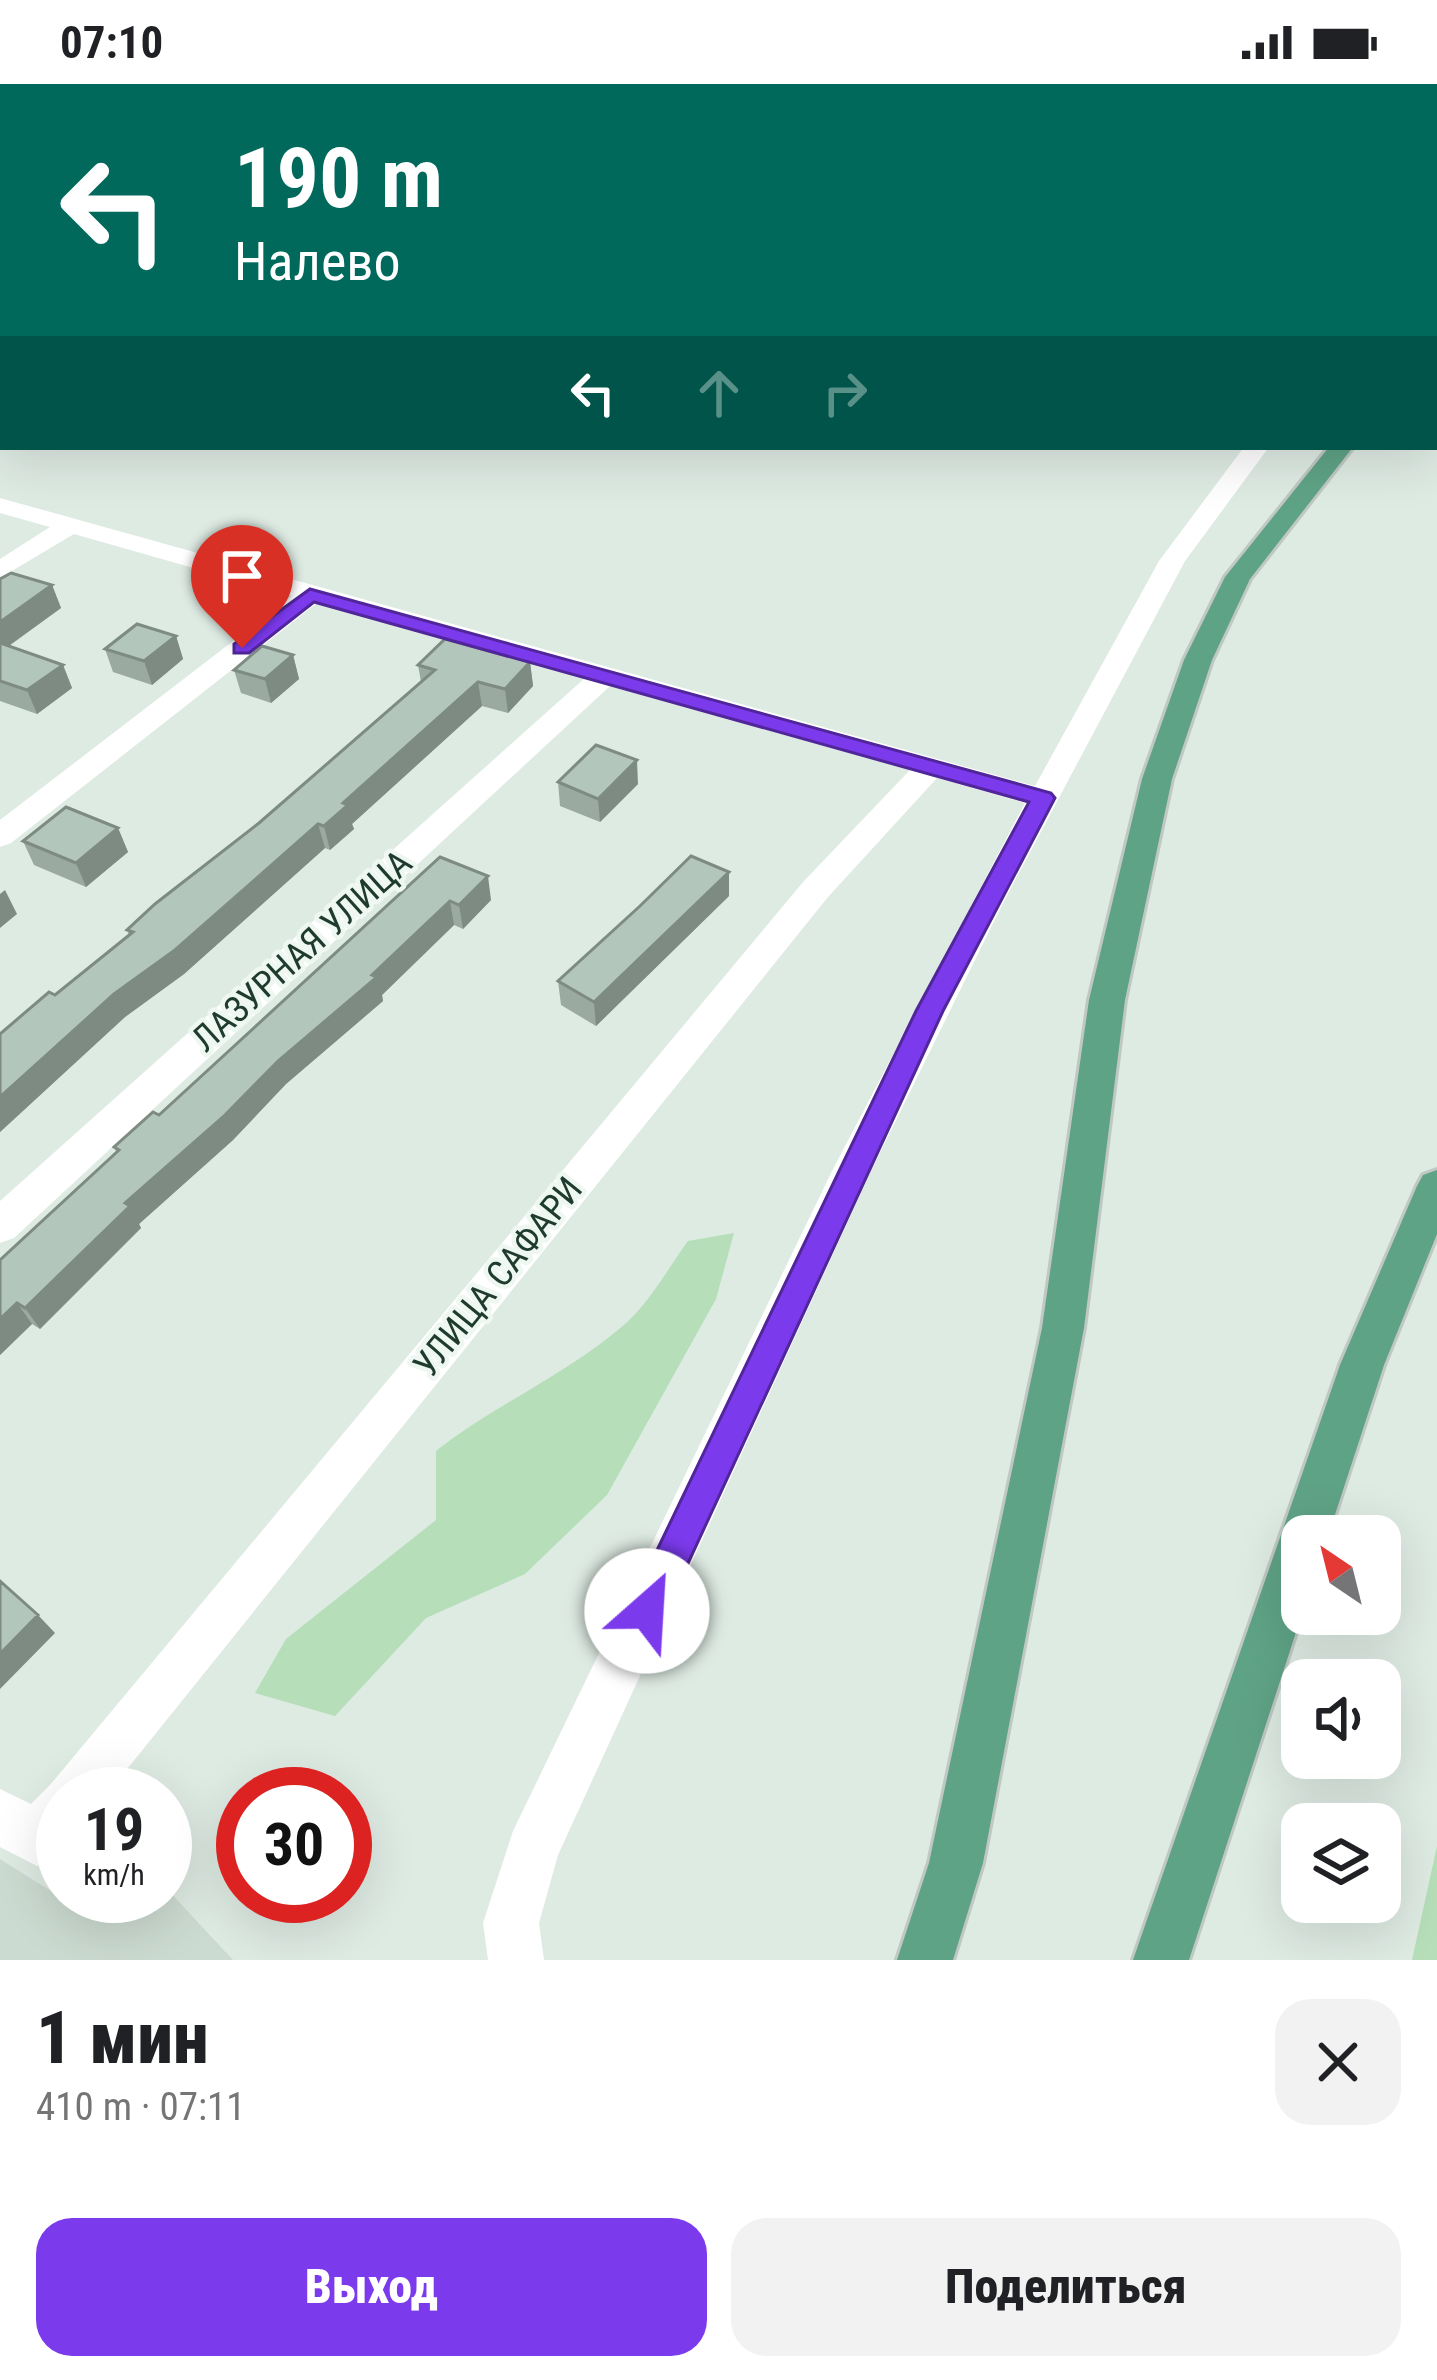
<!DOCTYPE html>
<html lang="ru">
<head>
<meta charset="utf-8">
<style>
	:root { --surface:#fff; --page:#f2f2f2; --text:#202124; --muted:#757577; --accent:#7c3aed }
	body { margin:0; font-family:"Roboto Condensed",sans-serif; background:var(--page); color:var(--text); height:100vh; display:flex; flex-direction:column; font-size:45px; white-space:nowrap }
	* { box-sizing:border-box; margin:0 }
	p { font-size:39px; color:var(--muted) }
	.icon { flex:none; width:66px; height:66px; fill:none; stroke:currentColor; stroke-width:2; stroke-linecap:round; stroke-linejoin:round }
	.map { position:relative; height:1876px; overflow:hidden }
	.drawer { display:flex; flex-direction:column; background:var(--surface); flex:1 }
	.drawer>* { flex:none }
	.banner { position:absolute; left:0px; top:0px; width:1437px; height:366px; box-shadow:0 12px 48px #0002; background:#00695c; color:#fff; overflow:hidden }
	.needle { width:78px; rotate:325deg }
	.buttons { position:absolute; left:1281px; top:1431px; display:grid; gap:24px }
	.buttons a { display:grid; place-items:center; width:120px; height:120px; border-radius:24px; background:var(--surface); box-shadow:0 12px 48px #0002; font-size:60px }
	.speed { position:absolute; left:36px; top:1683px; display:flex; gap:24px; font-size:60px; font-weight:700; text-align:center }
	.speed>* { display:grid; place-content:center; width:156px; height:156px; border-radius:50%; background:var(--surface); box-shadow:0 12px 48px #0002; line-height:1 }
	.speed small { font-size:30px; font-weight:400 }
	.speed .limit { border:18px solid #d22; background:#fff; color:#111 }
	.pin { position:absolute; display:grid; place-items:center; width:102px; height:102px; color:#fff; margin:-123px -51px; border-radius:50% 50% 50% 0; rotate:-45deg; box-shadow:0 0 12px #0007 }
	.pin .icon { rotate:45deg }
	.me { position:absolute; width:132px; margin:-66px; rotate:26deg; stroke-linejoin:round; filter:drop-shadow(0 0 9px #0008) }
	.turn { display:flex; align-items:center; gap:42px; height:252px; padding:0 36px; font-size:54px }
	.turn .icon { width:156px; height:156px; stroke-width:2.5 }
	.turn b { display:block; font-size:84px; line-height:102px }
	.lanes { display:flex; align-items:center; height:114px; padding:0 36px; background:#0003; justify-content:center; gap:60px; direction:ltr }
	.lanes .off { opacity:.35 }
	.round { display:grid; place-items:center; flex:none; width:126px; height:126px; border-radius:36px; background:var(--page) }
	.overview { display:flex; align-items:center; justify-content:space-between; height:204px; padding:0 36px }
	h1 { font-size:72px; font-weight:800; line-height:90px }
	.button { display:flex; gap:24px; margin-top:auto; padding:24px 36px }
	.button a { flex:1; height:138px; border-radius:36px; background:var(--accent); color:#fff; font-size:48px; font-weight:800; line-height:138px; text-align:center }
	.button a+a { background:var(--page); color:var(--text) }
	.status { display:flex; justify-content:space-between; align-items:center; height:84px; padding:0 60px; background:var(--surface); direction:ltr }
	.status svg { height:33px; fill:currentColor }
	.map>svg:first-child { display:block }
</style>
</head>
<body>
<div class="status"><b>07:10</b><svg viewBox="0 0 49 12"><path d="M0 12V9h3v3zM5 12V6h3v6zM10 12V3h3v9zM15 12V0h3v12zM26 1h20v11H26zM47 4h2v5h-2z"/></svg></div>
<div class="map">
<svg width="1437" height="1876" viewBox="0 0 1437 1876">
	<rect width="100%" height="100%" fill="#deebe3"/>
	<path fill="#ccdbd1" d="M0 1775 81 1826 97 1812H165V1803L233 1876H0Z"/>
	<path fill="#b5deb9" d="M734 1149 716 1215 607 1411 525 1490 426 1534 335 1632 255 1609 286 1555 436 1436V1367C496 1320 568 1290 625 1240 650 1218 669 1183 688 1157Z
		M1437 1762V1876H1412Z"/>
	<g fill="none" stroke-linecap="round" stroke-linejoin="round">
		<g stroke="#c0c8c4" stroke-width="6">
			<path id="major" d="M1437 276V291L1434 292V277Z
				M1329 363H1353L1250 495 1212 576 1172 695 1125 916 1084 1244 983 1779 953 1876H897L929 1779 1042 1244 1089 916 1142 695 1184 576 1225 493Z
				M1437 1086V1150L1384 1281 1328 1452H1302V1530L1189 1876H1133L1340 1281 1417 1102 1423 1091Z"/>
		</g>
		<path stroke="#7cb197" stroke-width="3" stroke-dasharray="3 4.5" stroke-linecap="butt" d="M88 3 98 0"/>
		<path fill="#fff" fill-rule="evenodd" d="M1434 119H1437V130H1434Z
			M1437 166V180L1434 181V167Z
			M1437 218V231L1434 232V219Z
			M1244 363H1269L1185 477 1003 819 871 1087 558 1771 539 1839 544 1876H488L483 1839 513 1747 832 1087 1025 719 937 694 828 813 107 1710H63C63 1745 74 1767 37 1782L0 1763V1705L31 1720 50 1701 804 797 910 686 610 602 14 1154 0 1159V1117L585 594 317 519 11 759 0 763V736L292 512 74 450 0 494V475L50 443 0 429V414L1035 702 1159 477Z"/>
		<use href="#major" fill="#5fa386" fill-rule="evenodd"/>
	</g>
	<path fill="#9aaaa1" d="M0 495 52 501 61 524 9 562 63 581 72 604 37 630 0 617Z
		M176 552 183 575 152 601 113 588 105 565Z
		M293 571 299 595 271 619 241 609 234 586Z
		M530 578 533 602 508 629 482 622 352 740 354 745 330 766 325 764 184 890 125 933 0 1048V950L55 911 129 851 127 846 259 739 421 598 418 581Z
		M558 698 638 700 600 738 560 722Z
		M118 744 128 768 86 803 34 781 23 757Z
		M440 773 491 816 463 845 454 841 382 911 383 917 286 1000 233 1056 139 1140 141 1144 40 1245 32 1240 0 1271V1176L117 1069 114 1063 159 1031Z
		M729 812 596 942 561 921 558 897Z"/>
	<path fill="#7d8b83" d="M764 0H796L783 3H754Z
		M52 501 61 524 0 568V538Z
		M176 552 183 575 152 601 144 577Z
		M293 571 299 595 271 619 265 595Z
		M530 578 533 602 508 629 505 605Z
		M63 581 72 604 37 630 27 606Z
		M478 598 482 622 352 740 354 745 330 766 324 742 343 719Z
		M637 676 638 700 600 738 598 715Z
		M318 740 325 764 184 890 125 933 0 1048V1013L114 910Z
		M118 744 128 768 86 803 76 779Z
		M729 788V812L596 942 594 918Z
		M488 792 491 816 463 845 459 821Z
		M5 806 17 830 0 844V810Z
		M450 817 454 841 382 911 383 917 286 1000 233 1056 139 1140 141 1144 40 1245 25 1224 125 1119Z
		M17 1219 32 1240 0 1271V1235Z
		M38 1531 55 1549 0 1605V1570Z"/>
	<path fill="#b3c6bb" stroke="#7d8b83" stroke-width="3" d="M629 0H764L754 3H620Z
		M789 0H977L988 3 783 2Z
		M1250 0H1435V6H1437V24L1434 23V3H1245Z
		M11 489 52 501 0 538V495Z
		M137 540 176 552 144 577 105 565Z
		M445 555 530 578 505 605 478 598 343 719 348 721 324 742 318 740 175 866 114 910 0 1013V950L49 908 55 911 133 848 127 846 155 820 259 739 435 586 418 581Z
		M0 559 63 581 27 606 0 597Z
		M262 562 293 571 265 595 234 586Z
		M596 661 637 676 598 715 558 698Z
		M66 723 118 744 76 779 23 757Z
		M691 772 729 788 594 918 558 897 640 822Z
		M440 773 488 792 459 821 450 817 372 891 377 893 278 977 223 1033 125 1119 130 1122 25 1224 17 1219 0 1235V1176L119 1066 114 1063 153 1028 159 1031Z
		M0 1497 38 1531 0 1570Z"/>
	<path fill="#7c3aed" stroke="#51269a" stroke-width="3" d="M310 505 1051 709 1055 714 943 927 660 1540 647 1545 634 1540 628 1527 634 1514 916 927 1029 718 314 518 249 569H234V560Z"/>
	<g text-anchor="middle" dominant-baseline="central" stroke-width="9" stroke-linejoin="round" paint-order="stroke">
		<g font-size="36" fill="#1e3b2e" stroke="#eef7f1">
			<text transform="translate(302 867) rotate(-42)">ЛАЗУРНАЯ УЛИЦА</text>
			<text transform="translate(498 1193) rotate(-51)">УЛИЦА САФАРИ</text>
		</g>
	</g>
</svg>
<div class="buttons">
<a><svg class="needle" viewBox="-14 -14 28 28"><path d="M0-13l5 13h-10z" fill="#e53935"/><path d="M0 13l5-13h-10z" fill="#757577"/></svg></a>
<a><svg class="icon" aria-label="sound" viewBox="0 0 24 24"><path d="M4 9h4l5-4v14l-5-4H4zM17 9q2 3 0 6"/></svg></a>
<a><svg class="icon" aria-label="layers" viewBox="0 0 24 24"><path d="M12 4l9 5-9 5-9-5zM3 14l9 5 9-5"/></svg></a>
</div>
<div class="speed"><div>19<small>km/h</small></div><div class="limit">30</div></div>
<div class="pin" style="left:242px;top:564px;background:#d93025"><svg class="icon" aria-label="arrive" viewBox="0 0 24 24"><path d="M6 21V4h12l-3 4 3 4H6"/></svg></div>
<svg class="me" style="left:647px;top:1527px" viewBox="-20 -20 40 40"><circle r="19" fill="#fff"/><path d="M0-13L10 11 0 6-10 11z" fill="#7c3aed"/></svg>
<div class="banner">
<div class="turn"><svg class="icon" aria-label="left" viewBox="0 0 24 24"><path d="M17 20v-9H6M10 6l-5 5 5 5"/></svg><div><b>190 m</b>Налево</div></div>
<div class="lanes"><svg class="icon" aria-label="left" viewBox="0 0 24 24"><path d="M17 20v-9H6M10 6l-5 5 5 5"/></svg><svg class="icon off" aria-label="ahead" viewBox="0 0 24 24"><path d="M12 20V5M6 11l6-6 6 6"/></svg><svg class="icon off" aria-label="right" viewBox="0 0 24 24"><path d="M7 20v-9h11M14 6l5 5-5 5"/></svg></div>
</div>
</div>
<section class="drawer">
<div class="overview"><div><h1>1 мин</h1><p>410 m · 07:11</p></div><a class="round"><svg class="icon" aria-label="close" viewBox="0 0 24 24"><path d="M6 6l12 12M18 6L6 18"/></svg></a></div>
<div class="button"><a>Выход</a><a>Поделиться</a></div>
</section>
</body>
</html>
